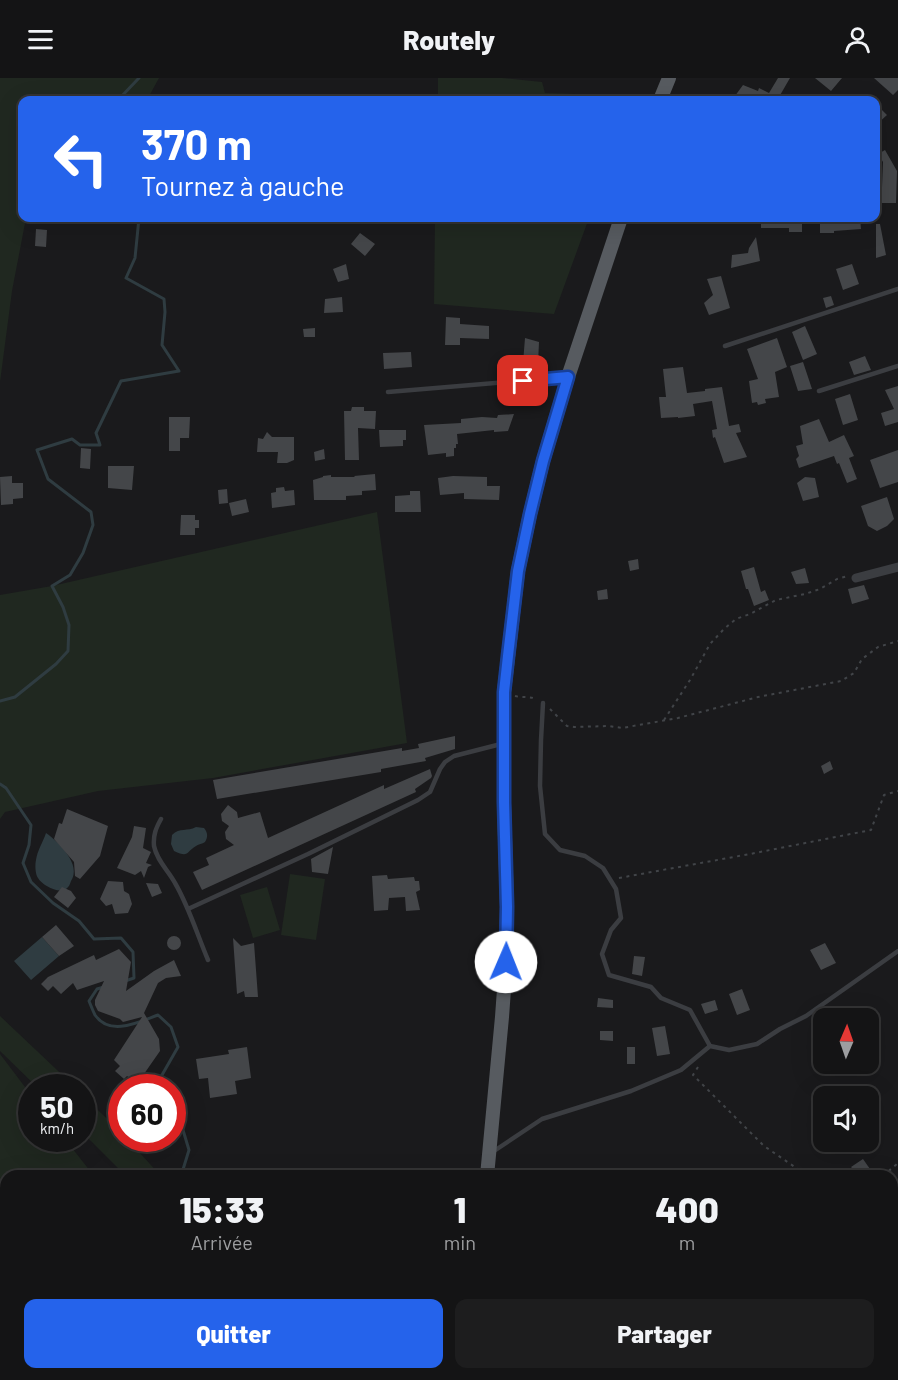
<!DOCTYPE html>
<html lang="fr">
<head>
<meta charset="utf-8">
<style>
	:root { --surface:#141415; --page:#1d1d1e; --text:#f1f3f6; --muted:#9d9ea0; --line:#333334; --accent:#2563eb }
	body { margin:0; font-family:Barlow,sans-serif; background:var(--page); color:var(--text); height:100vh; display:flex; flex-direction:column; font-size:22px; white-space:nowrap }
	* { box-sizing:border-box; margin:0 }
	p { font-size:20px; color:var(--muted) }
	.icon { flex:none; width:33px; height:33px; fill:none; stroke:currentColor; stroke-width:2; stroke-linecap:round; stroke-linejoin:round }
	.map { position:relative; flex:1; overflow:hidden }
	.drawer { position:absolute; left:0px; top:1092px; width:898px; height:210px; display:flex; flex-direction:column; background:var(--surface); border-radius:18px 18px 0 0; box-shadow:0 6px 24px #0002,0 0 0 2px var(--line) }
	.drawer>* { flex:none }
	.guide { position:absolute; left:18px; top:18px; width:862px; height:126px; border-radius:12px; box-shadow:0 6px 24px #0002,0 0 0 2px var(--line); background:#2563eb; color:#fff; overflow:hidden }
	.needle { width:39px; rotate:2deg }
	.fabs { position:absolute; left:813px; top:930px; display:grid; gap:12px }
	.fabs a { display:grid; place-items:center; width:66px; height:66px; border-radius:12px; background:var(--surface); box-shadow:0 6px 24px #0002,0 0 0 2px var(--line); font-size:30px }
	.speed { position:absolute; left:18px; top:996px; display:flex; gap:12px; font-size:30px; font-weight:700; text-align:center }
	.speed>* { display:grid; place-content:center; width:78px; height:78px; border-radius:50%; background:var(--surface); box-shadow:0 6px 24px #0002,0 0 0 2px var(--line); line-height:1 }
	.speed small { font-size:15px; font-weight:400 }
	.speed .limit { border:9px solid #d22; background:#fff; color:#111 }
	.pin { position:absolute; display:grid; place-items:center; width:51px; height:51px; color:#fff; margin:-26px; border-radius:12px; box-shadow:0 3px 9px #0006 }
	.me { position:absolute; width:66px; margin:-33px; rotate:1deg; stroke-linejoin:round; filter:drop-shadow(0 0 4px #0008) }
	.turn { display:flex; align-items:center; gap:21px; height:126px; padding:0 24px; font-size:27px }
	.turn .icon { width:78px; height:78px; stroke-width:2.5 }
	.turn b { display:block; font-size:42px; line-height:51px }
	.eta { display:flex; justify-content:space-evenly; align-items:center; height:102px; text-align:center }
	.eta b { font-size:36px; font-weight:800; line-height:42px }
	.button { display:flex; gap:12px; margin-top:auto; padding:12px 24px }
	.button a { flex:1; height:69px; border-radius:12px; background:var(--accent); color:#fff; font-size:24px; font-weight:800; line-height:69px; text-align:center }
	.button a+a { background:var(--page); color:var(--text) }
	header { display:flex; justify-content:space-between; align-items:center; height:78px; padding:0 24px; background:var(--surface); font-size:27px; font-weight:800 }
	.map>svg:first-child { display:block }
</style>
</head>
<body>
<header><svg class="icon" aria-label="menu" viewBox="0 0 24 24"><path d="M4 6h16M4 12h16M4 18h16"/></svg>Routely<svg class="icon" aria-label="person" viewBox="0 0 24 24"><circle cx="12" cy="8" r="4"/><path d="M4 21q1-7 8-7t8 7"/></svg></header>
<div class="map">
<svg width="898" height="1302" viewBox="0 0 898 1302">
	<rect width="100%" height="100%" fill="#1a1a1c"/>
	<path fill="#202820" d="M0 0H159L147 22H22V140H26L12 213 0 304Z
		M438 0H502L542 4 545 15 575 16 574 22H438Z
		M435 140H589L554 236 434 226Z
		M377 434 407 665 213 700 98 713 5 734 0 741V517L52 508Z
		M290 796 325 801 316 862 281 857Z
		M267 809 280 852 253 860 240 817Z
		M0 938 75 1009H37L0 973Z
		M0 976 31 1017 32 1060 65 1061 94 1098H6V1174L0 1166Z
		M82 1017 121 1054 122 1060 127 1061 161 1098H126L83 1055Z
		M893 1291H898V1302H785L789 1300 783 1296H892Z
		M618 1296H676L682 1302H614Z"/>
	<path fill="#2f3c41" d="M196 749 204 750C208 755 208 759 205 764 202 766 199 766 196 768 186 774 189 780 174 773L171 766 172 757C180 749 187 754 196 749Z
		M46 755C59 764 82 787 71 803 70 806 69 809 66 811 58 816 42 807 38 800 35 796 35 786 36 782 37 773 43 764 46 755Z
		M42 859 59 878 31 902 14 883Z"/>
	<g fill="none" stroke-linecap="round" stroke-linejoin="round">
		<path stroke="#2f3c41" stroke-width="3" d="M119 22V21L139 0
			M0 623 15 619 56 586 68 573 69 547 63 529 52 508 70 497 83 475 93 447 91 434 48 401 37 372 72 361 80 367H100L96 355 121 303 179 293 162 267 165 234 164 221 126 200 135 180 139 140
			M0 706 6 710 31 747 29 767 23 785 31 804 53 825 79 843 94 861 121 860 133 874 134 900 125 903
			M104 909 97 911 89 923C91 928 93 933 95 937 110 959 139 944 158 937L171 949 178 969 158 1004 159 1010
			M172 1042 183 1052 189 1072 181 1098
			M664 1296 667 1302"/>
	</g>
	<path fill="#444649" d="M778 0H790L779 19 785 22H732L743 7 758 13 759 10 769 15Z
		M815 0H842L831 13Z
		M874 0H898V12L893 17Z
		M876 26 887 37 876 47Z
		M885 72 897 93 896 125H876V109H882L883 84 878 76Z
		M761 140H802V154H789V150H761Z
		M820 140H860L861 151 834 153V155H820Z
		M876 146H880L886 177 876 180Z
		M36 151 47 152 46 169 35 168Z
		M360 155 375 166 365 178 351 166Z
		M756 159 760 183 731 190 732 177 748 175 749 170Z
		M346 186 349 201 338 204 333 191Z
		M852 186 859 206 843 212 836 191Z
		M721 198 730 230 709 237 704 225 713 217 707 201Z
		M831 218 834 227 826 230 823 220Z
		M342 219 343 234 324 235 325 221Z
		M446 239 460 240V246L489 248V261L460 260V267H445Z
		M805 248 817 276 803 282 792 254Z
		M315 250V259H304L303 251Z
		M525 260 539 264 538 286 523 285Z
		M777 260 787 289 775 294 779 319 765 321 766 325 758 327 757 324 752 325 749 303 758 301 747 271Z
		M411 274 412 289 384 291 383 275Z
		M865 278 871 292 854 297 849 284Z
		M803 284 812 311 798 313 790 288Z
		M683 289 687 315 705 313V311L722 309 729 348 739 346 741 354 736 355 747 379 724 385 715 359 713 360 712 352 717 351 712 323 693 326 695 338 678 340V339L661 340 659 319H666L663 291Z
		M898 308V344L885 348 881 335 894 331 885 312Z
		M850 316 858 342 843 347 835 321Z
		M352 329H364V333H376L375 351 358 350 359 382H345L344 333H351Z
		M514 336 508 353 494 354V352L457 356 458 366H456V370H454V378L446 379V375L428 377 424 347 461 345V341L482 339 497 340 498 337Z
		M169 339H190L189 360H180V373H169Z
		M819 341 829 364 844 357 854 378 849 380 857 401 847 405 839 385 837 386 834 378 799 390 796 381 799 378 796 368 803 366 800 348Z
		M379 352H406V362H403V368L380 369Z
		M267 354 272 359H294V382L287 385H277L278 374H257L258 360 263 361Z
		M81 370 91 371 90 391 80 390Z
		M324 371 325 381 315 383 314 374Z
		M898 372V404L880 410 870 382Z
		M108 388H134L132 412 108 410Z
		M375 396 376 412 362 413V417L346 418V422H314L313 402 323 399V398L331 397V399H355L354 398Z
		M12 398V405H23V420L13 421V426L1 427 0 399Z
		M453 398 487 399V408H500L499 422 464 421V415L440 417 438 400Z
		M805 399 815 400 819 419 803 423 797 405Z
		M284 409 285 413 294 412 295 427 272 430 271 415 276 414V410Z
		M227 411 228 425 219 426 218 412Z
		M410 413H420L421 434H395V418L410 417Z
		M887 419 894 441 887 448 877 453 868 448 861 428Z
		M246 421 249 434 232 438 229 425Z
		M181 437H195V442H199V450H195V457H180Z
		M638 481 639 491 630 493 628 483Z
		M754 489 761 514 765 512 769 522 754 528 748 511H746L741 493Z
		M805 490 809 505 796 506 791 494Z
		M864 507 869 521 852 526 848 511Z
		M607 511 608 521 598 522 597 513Z
		M455 658V671L425 680 426 683 381 691V694L217 721 213 702 402 670V673L419 670 418 666Z
		M830 683 833 691 824 696 821 688Z
		M430 691 432 698 431 700 415 711 416 714 202 812 193 794 209 787 206 780 234 767 226 761 225 754 229 748 222 743 221 736 228 727 237 734 238 740 260 734 268 760 384 707V711Z
		M67 731 108 748 100 778 80 801 75 798 74 784 54 761 59 745 62 746Z
		M134 748 146 750 143 770 151 774 146 785 152 787 148 789 144 800 141 793 135 797 117 790 132 759Z
		M333 769 328 796 312 794 311 781Z
		M387 797 388 801 414 799 415 803H419L420 812 416 814 420 832 406 833 405 819 389 820 388 832 374 833 372 798Z
		M108 803 123 804 124 813 129 816 132 826 128 835 115 836 112 826 106 828 100 821Z
		M146 805 158 806 162 815 152 819Z
		M62 809 71 813 76 820 68 830 54 819Z
		M56 847 74 868 59 878 42 859Z
		M167 865a7 7 0 1 1 14 0a7 7 0 1 1-14 0Z
		M233 860 241 868 254 865 258 919H245L244 913 237 916Z
		M825 865 836 885 821 892 810 872Z
		M119 871 131 884 126 913 154 893 174 882 181 898 166 900 158 905 144 935 159 961 160 973 137 1006 127 998 124 1001 115 993 120 988 114 982 142 939 123 944 120 941 98 933 95 927V922L104 903 77 912 73 905 61 916 53 908 48 913 41 906 48 899 94 877 96 882Z
		M634 878 645 879 642 898 632 896Z
		M742 911 750 932 737 937 729 916Z
		M598 920 613 922V930L597 929Z
		M715 922 718 932 705 936 701 926Z
		M665 948 670 976 657 978 652 950Z
		M600 953H613V963L600 962Z
		M247 969 251 1000 235 1003 237 1016 210 1020 208 1000 199 1001 196 981 229 976 228 972Z
		M627 969H635V986H627Z
		M863 1081 870 1091 861 1098H859L851 1089Z"/>
	<g fill="none" stroke-linecap="round" stroke-linejoin="round">
		<path stroke="#414448" stroke-width="2" stroke-dasharray="3 4.5" stroke-linecap="butt" d="M515 618C522 620 530 618 536 621
			M550 631 567 648 574 649 609 648 622 650 678 640 758 619 841 603 854 595 862 581 878 569 898 563
			M664 642 690 602 710 566 724 551 736 541 750 536 776 522 805 516 820 511 837 501 848 498
			M619 800 750 776 871 752 884 717 898 713
			M698 989 693 997 764 1068 808 1098
			M883 1098 898 1085"/>
		<path stroke="#3b3d41" stroke-width="4.5" d="M725 268 898 211
			M819 313 898 288
			M388 314 565 299
			M543 625 541 662 540 708 545 756 560 772 585 778 603 790 616 811 621 840 611 852 602 876 609 897 651 909 661 920 690 932 710 968 729 972 757 966 780 951 806 938 898 873
			M161 741C156 750 153 757 154 768 157 783 168 792 175 805 189 829 197 856 208 882
			M188 831 308 776 418 722 430 714 440 691 445 684 454 678 501 666
			M491 1075 542 1041 631 1013 681 992 710 968"/>
		<path stroke="#3b3d41" stroke-width="9" d="M856 500 898 489
			M486 1296 487 1302"/>
		<path stroke="#575b60" stroke-width="14" d="M660 22 669 0
			M487 1098 502 939 506 884 507 829 504 725V614L518 493 530 436 543 383 568 299 621 140
			M458 1302 460 1296"/>
	</g>
	<g fill="none" stroke-linecap="round" stroke-linejoin="round">
		<g stroke="#184099" stroke-width="15">
			<path id="route" d="M506 884 507 829 504 724V614L508 578 518 493 530 436 543 383 568 299 523 303"/>
		</g>
		<use href="#route" stroke="#2563eb" stroke-width="10"/>
	</g>
</svg>
<div class="fabs">
<a><svg class="needle" viewBox="-14 -14 28 28"><path d="M0-13l5 13h-10z" fill="#e53935"/><path d="M0 13l5-13h-10z" fill="#9d9ea0"/></svg></a>
<a><svg class="icon" aria-label="sound" viewBox="0 0 24 24"><path d="M4 9h4l5-4v14l-5-4H4zM17 9q2 3 0 6"/></svg></a>
</div>
<div class="speed"><div>50<small>km/h</small></div><div class="limit">60</div></div>
<div class="pin" style="left:523px;top:303px;background:#d93025"><svg class="icon" aria-label="arrive" viewBox="0 0 24 24"><path d="M6 21V4h12l-3 4 3 4H6"/></svg></div>
<svg class="me" style="left:506px;top:884px" viewBox="-20 -20 40 40"><circle r="19" fill="#fff"/><path d="M0-13L10 11 0 6-10 11z" fill="#2563eb"/></svg>
<div class="guide">
<div class="turn"><svg class="icon" aria-label="left" viewBox="0 0 24 24"><path d="M17 20v-9H6M10 6l-5 5 5 5"/></svg><div><b>370 m</b>Tournez à gauche</div></div>
</div>
<section class="drawer">
<div class="eta">
<div><b>15:33</b><p>Arrivée</p></div>
<div><b>1</b><p>min</p></div>
<div><b>400</b><p>m</p></div>
</div>
<div class="button"><a>Quitter</a><a>Partager</a></div>
</section>
</div>
</body>
</html>
